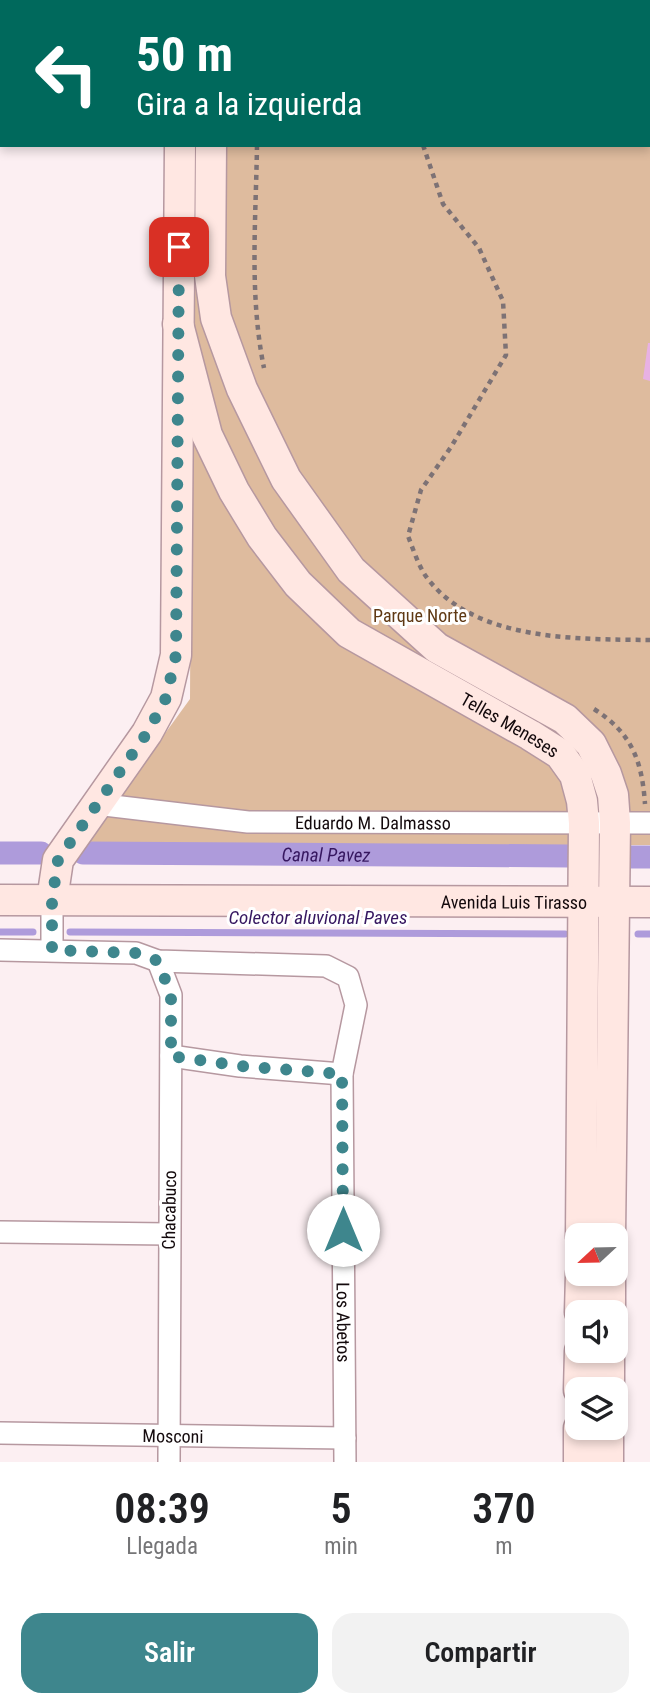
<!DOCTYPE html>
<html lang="es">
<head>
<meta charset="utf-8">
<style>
	:root { --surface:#fff; --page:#f2f2f2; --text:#202124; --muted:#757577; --accent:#3e868d }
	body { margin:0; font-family:"Roboto Condensed",sans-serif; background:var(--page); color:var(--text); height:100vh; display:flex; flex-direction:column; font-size:26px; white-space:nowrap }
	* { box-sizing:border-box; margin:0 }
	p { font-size:23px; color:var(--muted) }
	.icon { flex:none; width:38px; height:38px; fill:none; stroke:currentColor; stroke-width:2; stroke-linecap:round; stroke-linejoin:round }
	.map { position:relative; height:1462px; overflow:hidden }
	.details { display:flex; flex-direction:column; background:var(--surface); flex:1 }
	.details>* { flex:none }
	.top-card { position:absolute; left:0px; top:0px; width:651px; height:147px; box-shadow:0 4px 10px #0003; background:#00695c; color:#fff; overflow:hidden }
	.needle { width:46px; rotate:248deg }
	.tools { position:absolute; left:565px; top:1223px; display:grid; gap:14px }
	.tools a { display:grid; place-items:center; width:63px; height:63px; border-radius:14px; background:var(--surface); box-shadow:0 4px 10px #0003; font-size:35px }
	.pin { position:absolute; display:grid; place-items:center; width:60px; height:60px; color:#fff; margin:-30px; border-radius:14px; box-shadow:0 4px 10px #0006 }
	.me { position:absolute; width:77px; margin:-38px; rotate:0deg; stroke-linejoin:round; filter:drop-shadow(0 0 5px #0008) }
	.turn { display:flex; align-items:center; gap:24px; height:147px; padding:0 21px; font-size:32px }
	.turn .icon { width:91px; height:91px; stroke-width:2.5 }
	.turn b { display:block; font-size:49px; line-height:60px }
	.eta { display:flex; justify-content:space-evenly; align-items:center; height:119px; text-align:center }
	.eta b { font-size:42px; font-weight:600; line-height:49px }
	.cta { display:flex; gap:14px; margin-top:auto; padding:14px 21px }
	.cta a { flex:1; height:80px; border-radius:21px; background:var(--accent); color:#fff; font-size:28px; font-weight:600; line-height:80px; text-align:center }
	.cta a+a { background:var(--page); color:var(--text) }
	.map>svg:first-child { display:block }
</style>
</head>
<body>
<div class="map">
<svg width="650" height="1462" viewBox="0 0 650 1462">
	<rect width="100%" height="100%" fill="#fceff2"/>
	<path fill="#debb9e" d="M194 0H650V845L82 848 190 699 193 145H649V2Z"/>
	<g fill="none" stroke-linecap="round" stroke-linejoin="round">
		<path stroke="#ae9bdb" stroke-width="7" d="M0 932H33
			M70 932 565 934
			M638 934H650"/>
		<g stroke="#ae9bdb" stroke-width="23">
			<path d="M0 853H41"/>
			<path id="s1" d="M83 853 570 856"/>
			<path d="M626 857H650"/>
		</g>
	</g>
	<path fill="#e8b1e4" d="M648 343H650V381L643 379Z"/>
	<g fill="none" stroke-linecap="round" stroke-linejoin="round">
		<g stroke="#b698a0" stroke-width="24">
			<g id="street">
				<path d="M603 0 606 2"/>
				<path d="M649 9H650"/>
				<path id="s2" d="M96 804 248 822 650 823"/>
				<path d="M52 900V950"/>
				<path id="s3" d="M0 950 136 953 158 961 326 966 348 977 356 1005 342 1074 345 1462"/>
				<path d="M158 961 171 995 169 1462"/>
				<path d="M171 1056 240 1066 342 1074"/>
				<path d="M0 1232 169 1234"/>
				<path id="s4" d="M0 1433 345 1438"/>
			</g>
		</g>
		<g stroke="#b698a0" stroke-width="33">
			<g id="secondary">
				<path d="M181 2V0"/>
				<path d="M211 2V0"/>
				<path d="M211 145 210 276 216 318 242 389 286 479 351 570 437 648 565 719 591 744 606 774 613 795 615 823 610 1236"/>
				<path id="s5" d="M178 324 207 435 234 491 262 537 298 584 349 633 530 735 560 754 575 775 582 801 584 823 581 1236"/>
				<path id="s6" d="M0 900 650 902"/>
				<path d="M52 900 58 860 147 733 166 698 176 655 180 145"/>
				<path d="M580 1312 581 1274"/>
				<path d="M610 1312V1274"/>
				<path d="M579 1390 580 1351"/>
				<path d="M609 1390V1351"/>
				<path d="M579 1462V1428"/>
				<path d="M608 1462V1428"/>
			</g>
		</g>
		<path stroke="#7d7275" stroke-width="4.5" stroke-dasharray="5 5" stroke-linecap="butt" d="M403 0V2
			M258 2V0
			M257 145C256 219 249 295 264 368
			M423 145 443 204 479 248 503 301 506 355 451 447 421 490 408 536C413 549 418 564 425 575 472 642 578 639 650 640
			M594 709C632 733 642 761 645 804"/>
		<use href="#street" stroke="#fff" stroke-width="21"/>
		<use href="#secondary" stroke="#ffe7e2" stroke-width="30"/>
	</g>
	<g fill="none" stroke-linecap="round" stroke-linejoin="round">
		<path stroke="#3e868d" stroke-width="12" stroke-dasharray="0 21.6" d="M179 247 176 655 166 698 147 733 58 860 52 900V950L136 953 158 961 171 995V1056L240 1066 342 1074 343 1230"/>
	</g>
	<g text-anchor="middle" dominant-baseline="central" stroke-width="6" stroke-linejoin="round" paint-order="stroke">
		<g font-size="18" fill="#5f3914" stroke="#fff">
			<text x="420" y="615">Parque Norte</text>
		</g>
		<g font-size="18" fill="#13090c" stroke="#fff">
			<text stroke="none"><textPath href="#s5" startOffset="546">Telles Meneses</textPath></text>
			<text stroke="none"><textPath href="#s2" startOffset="278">Eduardo M. Dalmasso</textPath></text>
			<text stroke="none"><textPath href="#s6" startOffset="514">Avenida Luis Tirasso</textPath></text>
			<text transform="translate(169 1210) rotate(-89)">Chacabuco</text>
			<text stroke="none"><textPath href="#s3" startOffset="700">Los Abetos</textPath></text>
			<text stroke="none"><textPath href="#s4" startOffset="173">Mosconi</textPath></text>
		</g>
		<g font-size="19" font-style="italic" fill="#361760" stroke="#fff">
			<text stroke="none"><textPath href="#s1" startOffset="243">Canal Pavez</textPath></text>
			<text x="318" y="917">Colector aluvional Paves</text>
		</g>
	</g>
</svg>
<div class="tools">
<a><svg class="needle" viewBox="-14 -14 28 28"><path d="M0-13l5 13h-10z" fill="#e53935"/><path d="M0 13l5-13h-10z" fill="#757577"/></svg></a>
<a><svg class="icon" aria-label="sound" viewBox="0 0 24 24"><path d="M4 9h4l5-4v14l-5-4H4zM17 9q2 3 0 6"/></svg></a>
<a><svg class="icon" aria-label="layers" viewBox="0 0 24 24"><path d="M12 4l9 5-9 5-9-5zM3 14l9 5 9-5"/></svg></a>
</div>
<div class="pin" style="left:179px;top:247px;background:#d93025"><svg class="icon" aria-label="arrive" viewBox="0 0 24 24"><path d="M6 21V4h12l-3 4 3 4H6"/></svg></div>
<svg class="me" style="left:343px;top:1230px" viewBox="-20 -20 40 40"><circle r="19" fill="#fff"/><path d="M0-13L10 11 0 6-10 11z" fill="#3e868d"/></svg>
<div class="top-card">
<div class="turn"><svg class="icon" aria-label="left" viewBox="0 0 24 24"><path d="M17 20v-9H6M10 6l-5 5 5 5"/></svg><div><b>50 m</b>Gira a la izquierda</div></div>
</div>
</div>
<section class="details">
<div class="eta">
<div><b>08:39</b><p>Llegada</p></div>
<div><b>5</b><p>min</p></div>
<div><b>370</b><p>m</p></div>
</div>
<div class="cta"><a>Salir</a><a>Compartir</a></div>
</section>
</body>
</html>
